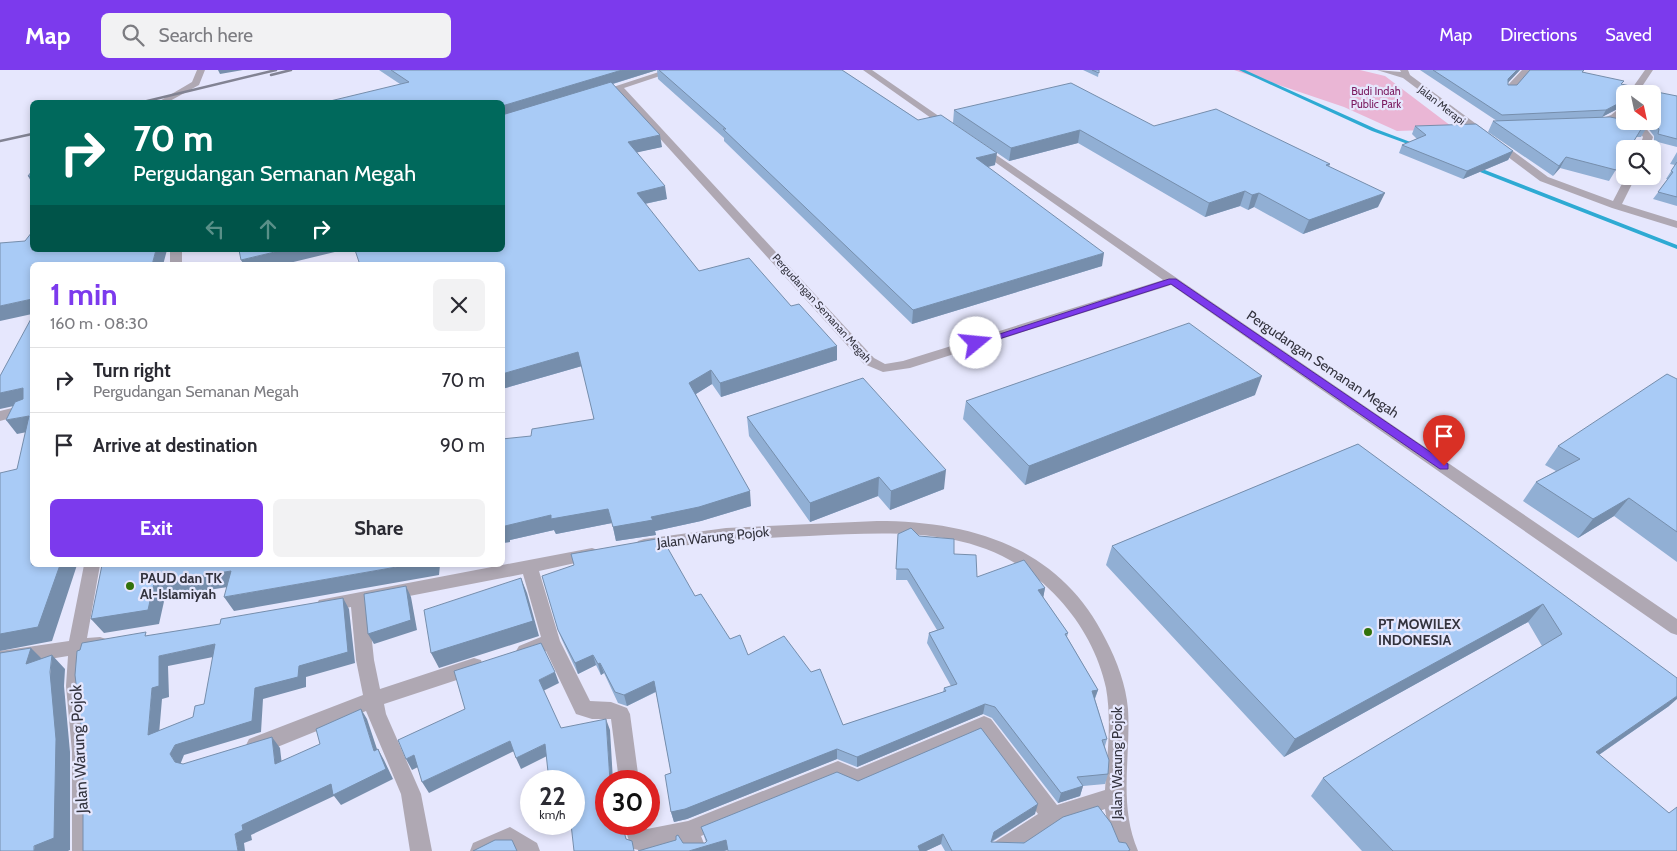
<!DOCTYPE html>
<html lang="en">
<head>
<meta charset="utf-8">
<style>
	:root { --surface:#fff; --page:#f2f2f3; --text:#2b2b33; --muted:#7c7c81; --line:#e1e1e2; --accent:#7c3aed }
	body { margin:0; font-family:Cabin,sans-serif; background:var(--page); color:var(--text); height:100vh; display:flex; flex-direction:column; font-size:19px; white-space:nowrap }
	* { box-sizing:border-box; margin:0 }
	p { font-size:16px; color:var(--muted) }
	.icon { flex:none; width:28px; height:28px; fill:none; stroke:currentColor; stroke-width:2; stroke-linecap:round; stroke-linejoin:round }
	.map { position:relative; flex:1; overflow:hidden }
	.side { position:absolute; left:30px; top:192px; width:475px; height:305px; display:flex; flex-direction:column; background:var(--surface); border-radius:8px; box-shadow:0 2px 8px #0003 }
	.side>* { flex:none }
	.guide { position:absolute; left:30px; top:30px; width:475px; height:152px; border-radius:8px; box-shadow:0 2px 8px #0003; background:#00695c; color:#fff; overflow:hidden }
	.needle { width:32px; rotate:147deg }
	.fabs { position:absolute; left:1616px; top:15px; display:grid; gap:10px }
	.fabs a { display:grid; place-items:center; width:45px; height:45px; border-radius:8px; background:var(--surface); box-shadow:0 2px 8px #0003; font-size:25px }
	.speed { position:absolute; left:520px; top:700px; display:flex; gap:10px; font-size:25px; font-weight:700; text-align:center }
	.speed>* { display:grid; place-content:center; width:65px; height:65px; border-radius:50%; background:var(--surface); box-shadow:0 2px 8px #0003; line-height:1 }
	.speed small { font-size:12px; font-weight:400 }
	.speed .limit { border:8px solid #d22; background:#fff; color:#111 }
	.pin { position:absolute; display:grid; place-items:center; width:42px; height:42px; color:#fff; margin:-51px -21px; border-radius:50% 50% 50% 0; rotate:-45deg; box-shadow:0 0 5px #0007 }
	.pin .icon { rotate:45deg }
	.me { position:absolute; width:55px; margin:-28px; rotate:73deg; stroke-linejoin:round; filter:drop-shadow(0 0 4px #0008) }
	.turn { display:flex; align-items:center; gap:18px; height:105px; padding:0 20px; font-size:22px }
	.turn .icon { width:65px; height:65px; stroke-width:2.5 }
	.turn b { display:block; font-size:35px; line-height:42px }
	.lanes { display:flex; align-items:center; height:48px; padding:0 20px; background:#0003; justify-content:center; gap:25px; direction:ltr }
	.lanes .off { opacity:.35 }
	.round { display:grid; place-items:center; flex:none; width:52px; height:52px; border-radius:8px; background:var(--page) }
	.overview { display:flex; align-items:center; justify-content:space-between; height:85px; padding:0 20px }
	h1 { font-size:30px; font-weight:800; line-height:38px; color:var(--accent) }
	.cta { display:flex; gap:10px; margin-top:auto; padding:10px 20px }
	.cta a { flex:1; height:58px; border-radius:8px; background:var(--accent); color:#fff; font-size:20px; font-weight:800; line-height:58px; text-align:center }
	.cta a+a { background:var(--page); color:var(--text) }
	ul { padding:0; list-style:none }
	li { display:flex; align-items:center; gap:15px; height:65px; padding:0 20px; border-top:1px solid var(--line) }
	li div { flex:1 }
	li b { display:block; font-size:19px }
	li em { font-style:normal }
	header { display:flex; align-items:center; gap:30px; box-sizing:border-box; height:70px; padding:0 25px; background:var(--accent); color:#fff }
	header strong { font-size:24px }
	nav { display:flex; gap:28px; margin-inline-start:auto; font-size:18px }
	.search { width:350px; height:45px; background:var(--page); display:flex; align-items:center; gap:12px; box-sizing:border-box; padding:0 18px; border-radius:8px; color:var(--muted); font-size:19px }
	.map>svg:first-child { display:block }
</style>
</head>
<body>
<header>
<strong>Map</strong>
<div class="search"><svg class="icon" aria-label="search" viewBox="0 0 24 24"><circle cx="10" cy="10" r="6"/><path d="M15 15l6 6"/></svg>Search here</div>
<nav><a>Map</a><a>Directions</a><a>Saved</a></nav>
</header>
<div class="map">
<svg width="1677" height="781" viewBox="0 0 1677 781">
	<rect width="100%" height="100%" fill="#e6e7fd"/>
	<path fill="#eab6d5" d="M1234 0H1360L1385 6 1455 59 1397 61 1344 37Z"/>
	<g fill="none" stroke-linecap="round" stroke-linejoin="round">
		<path fill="#2eaad3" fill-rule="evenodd" d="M1239 0H1245L1376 59 1421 76 1416 77 1372 61Z
			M1472 95 1677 175V179L1470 98 1469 97Z"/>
		<path fill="#afa8b3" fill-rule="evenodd" d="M197 0H205L199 15 168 32H158L192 12Z
			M665 0H678L624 18 874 288 885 294 903 291 1163 210 975 78 983 76 1677 549V565L1671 563 1171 215 910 298 883 302 864 294 616 20 611 22 607 19Z
			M863 0H872L956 58 948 60Z
			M1377 0 1401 2 1400 0H1408L1410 5 1548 107 1613 131 1626 106H1636L1622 134 1677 151V158L1612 138 1540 111 1403 8Z
			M1522 0H1531L1512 21H1506V17Z
			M1645 0H1653L1637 24H1628Z
			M1621 37H1625V43C1617 51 1600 60 1590 53L1611 45Z
			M1631 51H1640L1653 67 1649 79H1639L1643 67Z
			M170 180H182V195H170Z
			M32 333V342L0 351V341Z
			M877 451C973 451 1061 478 1106 570 1117 591 1126 615 1128 639 1131 688 1118 734 1138 781H1116L1109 763 1105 739 1059 755 1020 781H990L993 773 1038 744 980 666 857 719 837 710 701 766 707 781H685L682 773 642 781 631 778 624 754H646L647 759 688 751 838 691 857 699 984 646 991 649 1057 735 1105 720C1107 686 1112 652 1106 618 1099 585 1082 554 1059 529 990 454 902 462 809 466 754 468 699 472 644 481L638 479 636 475 638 471 644 469 726 458Z
			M592 478 598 480 600 484 598 488 539 501 560 571 590 631 611 632 627 638 630 644 639 711H619L611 649H592L576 644 546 581 525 589 519 586 516 581 519 576 541 567 523 504 368 534 374 590 380 619 474 588 481 590 483 596 481 602 384 634 386 644 421 724 432 781H410L401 724 366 641 270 680 256 684 249 681 246 675 249 669 363 625 356 590 351 537 325 542 319 540 316 535 319 530Z
			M84 495H100L87 568 100 567 106 569 109 574 106 579 86 584 84 616 92 682 94 781H72V682L66 616 68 586 0 597V581L69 571Z
			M510 757 537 773 540 781H470L473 773Z"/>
		<path stroke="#828393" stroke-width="2.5" d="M271 5 291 0
			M143 32 276 0
			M0 71 32 64"/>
	</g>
	<path fill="#91afd4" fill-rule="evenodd" d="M379 0H842L918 50 995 95 988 97 1102 196 912 254 724 71V68L658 9 657 0 613 14 662 77 637 82 667 129 645 134 699 201 791 236 837 276V290L721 327 712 314 696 324 751 436 701 451 655 461 656 465 616 471 612 453 556 464 554 460 510 470V472L502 473 531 366 594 349 582 296 502 319V195L400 14Z
		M1083 0H1099L1098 7Z
		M1420 0H1520L1508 12V15H1517L1530 0H1584L1583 2 1622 14 1632 19 1677 26V77L1654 71V66L1647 57 1641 67H1636L1609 111 1560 98 1553 106 1488 62 1493 51H1497ZM1625 24H1652V51H1642L1644 54 1634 52 1635 51H1625V41L1622 43 1619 49 1602 47 1625 35Z
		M954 40 1154 56 1330 94 1329 97 1378 137 1303 164 1254 137 1248 140 1240 136 1205 147 1078 73 1009 91 953 53Z
		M1415 56 1513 81 1508 90 1463 109 1399 83 1402 75 1417 69 1412 64Z
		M1677 82V136L1653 129 1668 109H1666L1675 95 1670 94Z
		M1677 309V492L1614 446 1578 468 1523 431 1536 412 1556 401 1545 395 1558 376Z
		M1255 325 1025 415 963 349 966 331Z
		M747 347 944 419 890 440 878 426 810 452 749 366Z
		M1358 374 1669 636 1599 685 1677 781H1362L1311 726 1323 708 1542 576 1528 552 1284 687 1106 495 1112 476Z
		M898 464 919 466 954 484 977 507 1045 518 1043 527 1068 563 1067 567 1098 620 1095 629 1107 669 1105 676 1108 704 1105 714 1083 716 1080 726 1058 733 992 648 983 644 857 697 837 689 687 749 674 752 671 742V703L656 622 627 636 618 633 604 603 601 605 596 595 578 604 562 570 558 560 695 526 730 569 748 585 843 655 943 622 944 618 951 616 927 573 929 563 937 560 907 510H896Z
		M858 711 1035 744 992 772H1119L1130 781H945L941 774 926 781H728V780L724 781H638L683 773H705L706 772 701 757Z"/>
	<path fill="#768eac" d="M218 0H243L220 4Z
		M622 0H657L502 48V36Z
		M1517 0H1520L1505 16 1508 9Z
		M1625 30V35L1602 47 1606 40Z
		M1080 60 1078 73 1009 91 1011 78Z
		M660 65 662 77 630 84 628 72Z
		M1513 81 1508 90 1463 109 1467 101Z
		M997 83 995 95 975 100 976 88Z
		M1566 87 1560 98 1553 106 1559 96Z
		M28 106H32V113Z
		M665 116 667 129 639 135 637 123Z
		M1245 121 1240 136 1205 147 1209 133Z
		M1259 123 1254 137 1248 140 1252 125Z
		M1385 123 1378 137 1303 164 1309 150Z
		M156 180H167L163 195H152Z
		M283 180H343L281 195H244L241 190Z
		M1104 183 1102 196 912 254 913 240Z
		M32 229V244L0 251V236Z
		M837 276V290L721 327 720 313Z
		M578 282 582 296 502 319V304Z
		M711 300 712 314 691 327 689 313Z
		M1262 306 1255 325 1025 415 1029 396Z
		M23 318 32 332 0 339V323Z
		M29 346 32 361 17 364 6 350Z
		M946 400 944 419 890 440 891 421Z
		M879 407 878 426 810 452V433Z
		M750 421 751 436 701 451 655 461 656 465 616 471 613 457Z
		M1629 428 1614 446 1578 468 1593 449Z
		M608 439 612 453 556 464 554 460 510 470V472L502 473V458L505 456 551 445Z
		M60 495H77L52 571 0 581V564Z
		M408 495H440L439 505 234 541 224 527Z
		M231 501 240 515 165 527 159 554 104 563 91 549 154 513Z
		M521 508 527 523 539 566 439 598 431 583Z
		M406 516 411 527 417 560 374 574 368 564Z
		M1045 518 1043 529 1038 520Z
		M343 528 349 539 355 593 306 607V617L263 629 261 662 184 685 180 695 175 692 170 684 175 675 255 618 299 596Z
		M1543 534 1528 552 1284 687 1295 669Z
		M215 574 223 585 168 596 169 627 162 629 158 676 148 665 152 618 159 586Z
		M31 578 45 592 26 594Z
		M52 585 65 599 64 616 70 682V780L68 781H34Z
		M593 585 596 595 578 604 575 593Z
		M600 593 604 603 601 605 598 594Z
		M555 602 559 613 543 621 539 610Z
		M654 611 657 621 627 636 624 625Z
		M1098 620 1094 630 1092 621Z
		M1677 626V629L1669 636 1577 700 1596 682Z
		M985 634 983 644 857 697V687Z
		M361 639 367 649 381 691 374 681Z
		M606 649 610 660 613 711H610Z
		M272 667 280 678 283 704 275 694Z
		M510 671 514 681 429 723 422 712Z
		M545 674 549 685 521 699 516 688Z
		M378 679 384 690 393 709 341 735 334 726 251 765 252 770 244 773 245 781H238L235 764 242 755Z
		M837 679V689L687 749 674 752 671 742Z
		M414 685 420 696 412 700 406 689Z
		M1083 716 1080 726 1058 733 1061 723Z
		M1038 734 1035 744 992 771 989 781 994 762Z
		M943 764 941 774 926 781H917L918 776Z
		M726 770 728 780 724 781H689Z"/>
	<path fill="#a9cbf6" stroke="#768eac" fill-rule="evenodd" d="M391 0H622L502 36V32H326L409 12Z
		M659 0H842L918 50 941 45 997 83 976 88 1104 183 913 240 723 59H726Z
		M1092 0H1099V3Z
		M1433 0H1517L1508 9V15H1517L1530 0H1584L1582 2 1624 11 1621 14 1630 16 1632 19H1642L1677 26V69L1658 64 1659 59 1652 51V24H1625V30L1606 40 1502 45Z
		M611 12 660 65 628 72 665 116 637 123 699 201 749 188 791 236 799 234 837 276 720 313 711 300 689 313 750 421 699 437 651 447 653 450 613 457 608 439 551 449V445L505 456V458H502V369L531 366 532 359 594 349 578 282 502 304V195H360L355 180H502V45Z
		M1071 13 1154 56 1216 39 1330 94 1326 95 1385 123 1309 150 1259 123 1252 125 1245 121 1209 133 1080 60 1011 78 954 40Z
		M1610 47 1625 50V51H1631L1645 54 1647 57 1643 56 1629 79H1625V85L1616 100 1566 87 1559 96 1493 51Z
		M1476 54 1513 81 1467 101 1402 75 1426 65 1415 56Z
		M1677 92V127L1658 122 1673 102 1671 101Z
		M32 101V106H28Z
		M32 162V180H156L152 195H32V229L0 236V173L25 171Z
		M239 180H283L241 190Z
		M32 247V495H60L38 557 0 564V403L17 399 29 346 6 350 15 332 23 329V318L0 323V306Z
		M1189 253 1262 306 1029 396 966 331Z
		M1667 304 1677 309V462L1629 428 1593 449 1536 412 1580 389 1558 376Z
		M863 308 946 400 891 421 879 407 810 433 747 347Z
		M1358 374 1677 608V626L1596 682 1669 743 1677 737V781H1393L1323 708 1562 564 1543 534 1295 669 1112 476Z
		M911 458 919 466 954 469V484L976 485 977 507 1024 490 1045 518 1038 520 1068 563 1065 564 1098 620 1092 621 1107 669 1102 670 1109 690 1108 704 1077 707 1083 716 1061 723 995 637 985 634 857 687 837 679 685 739 671 742 665 705 671 703 654 611 624 625 615 622 600 593 598 594 593 585 575 593 558 560 542 506 574 495 571 484 662 468 695 526 701 524 730 569 740 565 748 585 784 566 811 602 820 599 843 655 946 621 944 618 957 614 929 563 944 558 908 499H896L898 464Z
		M102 495H408L224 527 231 501 154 513 148 540 91 549Z
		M521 508 533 551 431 583 424 540Z
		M406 516 411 550 368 564 364 524Z
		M343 528 348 582 299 596 298 607 255 618 252 651 175 675 170 684 175 692 183 694 272 667 275 694 320 674 316 659 361 639 374 681 378 679 386 699 333 725 331 714 242 755 243 760 235 764 238 781H83V672L75 605 77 581 80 580 82 573 146 562 145 566 220 554 221 549ZM215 574 204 634 195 636 193 647 148 665 152 618 159 616V586Z
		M541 573 555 602 539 610 561 658 606 649 610 711H606V754H622L626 769 632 771 634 781H574L571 754H574V711H549L545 674 516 688 510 671 422 712 414 685 406 689 398 670 465 639 454 601Z
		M31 578 26 594 52 585 50 602 56 669 54 768 34 776V781H0V583Z
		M981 658 1038 734 994 762 991 772 1024 773 1063 747 1098 736 1111 753 1119 772 1126 773 1130 780 1128 781H952L943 764 918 776 920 781H728L726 770 689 781H638L676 770V766L678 765 683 773H705L707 771 701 757 837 702 858 711Z
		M495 770H512L517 781H473Z"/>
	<path fill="#7c3aed" stroke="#51269a" d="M1169 209H1176L1448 394V399H1440L1171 214 980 275 972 273Z"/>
	<g fill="#32720b" stroke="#e6e7fd" stroke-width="2">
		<circle cx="130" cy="516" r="5"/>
		<circle cx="1368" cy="562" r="5"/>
	</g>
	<g text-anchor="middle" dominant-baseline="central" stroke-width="4.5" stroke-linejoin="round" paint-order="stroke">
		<g font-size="11" fill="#7a195e" stroke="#e6e7fd">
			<text x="1376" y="21">Budi Indah<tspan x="1376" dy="13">Public Park</tspan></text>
		</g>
		<g font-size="11" fill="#33333e" stroke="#e6e7fd">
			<text transform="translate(1442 35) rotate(38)">Jalan Merapi</text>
			<text transform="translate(822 238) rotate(48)">Pergudangan Semanan Megah</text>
		</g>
		<g font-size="14" fill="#33333e" stroke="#e6e7fd">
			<text transform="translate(1323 294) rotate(34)">Pergudangan Semanan Megah</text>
			<text transform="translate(713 467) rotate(-6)">Jalan Warung Pojok</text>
			<text transform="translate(1117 693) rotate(-90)">Jalan Warung Pojok</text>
		</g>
		<g font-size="14" font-weight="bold" fill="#33333e" stroke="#e6e7fd" text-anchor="start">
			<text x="140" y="508">PAUD dan TK<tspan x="140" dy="16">Al-Islamiyah</tspan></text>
			<text x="1378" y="554">PT MOWILEX<tspan x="1378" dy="16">INDONESIA</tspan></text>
		</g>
		<g font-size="16" fill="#33333e" stroke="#e6e7fd">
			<text transform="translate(79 679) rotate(-93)">Jalan Warung Pojok</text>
		</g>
	</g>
</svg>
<div class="fabs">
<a><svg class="needle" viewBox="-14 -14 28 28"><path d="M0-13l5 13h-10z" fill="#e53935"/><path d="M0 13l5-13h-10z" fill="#7c7c81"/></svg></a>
<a><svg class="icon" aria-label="search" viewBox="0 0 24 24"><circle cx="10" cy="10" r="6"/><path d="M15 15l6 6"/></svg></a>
</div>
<div class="speed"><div>22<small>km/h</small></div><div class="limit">30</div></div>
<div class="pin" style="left:1444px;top:396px;background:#d93025"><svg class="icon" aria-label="arrive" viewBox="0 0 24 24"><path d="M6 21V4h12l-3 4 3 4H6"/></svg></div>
<svg class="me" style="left:976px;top:273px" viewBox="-20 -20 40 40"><circle r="19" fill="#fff"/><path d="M0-13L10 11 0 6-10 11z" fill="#7c3aed"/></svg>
<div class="guide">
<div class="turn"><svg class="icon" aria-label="right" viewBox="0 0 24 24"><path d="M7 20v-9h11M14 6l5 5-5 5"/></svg><div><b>70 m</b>Pergudangan Semanan Megah</div></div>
<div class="lanes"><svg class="icon off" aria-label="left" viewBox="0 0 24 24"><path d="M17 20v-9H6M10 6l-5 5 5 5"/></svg><svg class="icon off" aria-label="ahead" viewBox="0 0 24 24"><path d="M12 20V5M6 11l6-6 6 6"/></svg><svg class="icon" aria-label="right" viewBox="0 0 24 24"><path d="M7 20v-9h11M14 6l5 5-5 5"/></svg></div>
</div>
<section class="side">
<div class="overview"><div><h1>1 min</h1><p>160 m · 08:30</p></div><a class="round"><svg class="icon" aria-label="close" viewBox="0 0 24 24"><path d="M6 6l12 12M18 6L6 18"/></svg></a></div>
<ul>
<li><svg class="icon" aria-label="right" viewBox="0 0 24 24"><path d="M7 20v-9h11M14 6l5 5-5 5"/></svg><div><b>Turn right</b><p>Pergudangan Semanan Megah</p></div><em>70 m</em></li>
<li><svg class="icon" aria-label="arrive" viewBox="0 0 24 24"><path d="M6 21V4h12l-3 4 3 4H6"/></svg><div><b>Arrive at destination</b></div><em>90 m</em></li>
</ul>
<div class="cta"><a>Exit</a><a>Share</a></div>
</section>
</div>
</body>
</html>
